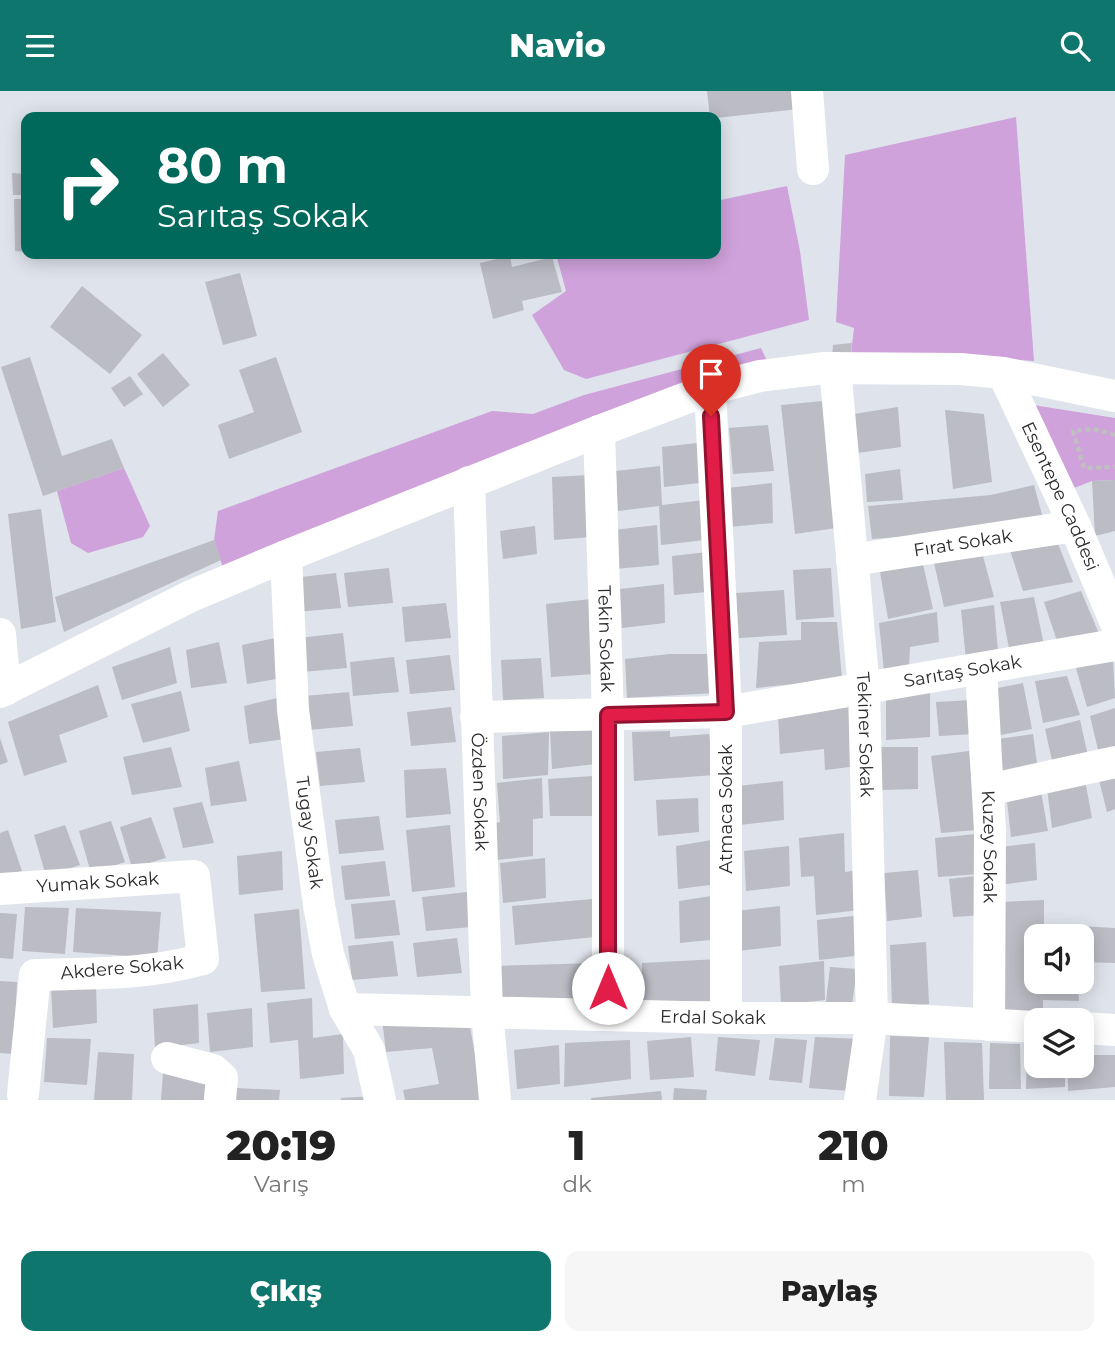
<!DOCTYPE html>
<html lang="tr">
<head>
<meta charset="utf-8">
<style>
	:root { --surface:#fff; --page:#f6f6f6; --text:#222; --muted:#767676; --accent:#0f766e }
	body { margin:0; font-family:Montserrat,sans-serif; background:var(--page); color:var(--text); height:100vh; display:flex; flex-direction:column; font-size:26px; white-space:nowrap }
	* { box-sizing:border-box; margin:0 }
	p { font-size:23px; color:var(--muted) }
	.icon { flex:none; width:38px; height:38px; fill:none; stroke:currentColor; stroke-width:2; stroke-linecap:round; stroke-linejoin:round }
	.map { position:relative; height:1009px; overflow:hidden }
	.sheet { display:flex; flex-direction:column; background:var(--surface); flex:1 }
	.sheet>* { flex:none }
	.banner { position:absolute; left:21px; top:21px; width:700px; height:147px; border-radius:14px; box-shadow:0 4px 18px #0003; background:#00695c; color:#fff; overflow:hidden }
	.buttons { position:absolute; left:1024px; top:833px; display:grid; gap:14px }
	.buttons a { display:grid; place-items:center; width:70px; height:70px; border-radius:14px; background:var(--surface); box-shadow:0 4px 18px #0003; font-size:35px }
	.pin { position:absolute; display:grid; place-items:center; width:60px; height:60px; color:#fff; margin:-72px -30px; border-radius:50% 50% 50% 0; rotate:-45deg; box-shadow:0 0 7px #0007 }
	.pin .icon { rotate:45deg }
	.me { position:absolute; width:77px; margin:-38px; rotate:0deg; stroke-linejoin:round; filter:drop-shadow(0 0 5px #0008) }
	.turn { display:flex; align-items:center; gap:24px; height:147px; padding:0 21px; font-size:32px }
	.turn .icon { width:91px; height:91px; stroke-width:2.5 }
	.turn b { display:block; font-size:49px; line-height:60px }
	.eta { display:flex; justify-content:space-evenly; align-items:center; height:119px; text-align:center }
	.eta b { font-size:42px; font-weight:800; line-height:49px }
	.primary-button { display:flex; gap:14px; margin-top:auto; padding:14px 21px }
	.primary-button a { flex:1; height:80px; border-radius:14px; background:var(--accent); color:#fff; font-size:28px; font-weight:800; line-height:80px; text-align:center }
	.primary-button a+a { background:var(--page); color:var(--text) }
	header { display:flex; justify-content:space-between; align-items:center; height:91px; padding:0 21px; background:var(--accent); color:#fff; font-size:32px; font-weight:800 }
	.map>svg:first-child { display:block }
</style>
</head>
<body>
<header><svg class="icon" aria-label="menu" viewBox="0 0 24 24"><path d="M4 6h16M4 12h16M4 18h16"/></svg>Navio<svg class="icon" aria-label="search" viewBox="0 0 24 24"><circle cx="10" cy="10" r="6"/><path d="M15 15l6 6"/></svg></header>
<div class="map">
<svg width="1115" height="1009" viewBox="0 0 1115 1009">
	<rect width="100%" height="100%" fill="#dfe3eb"/>
	<path fill="#cfa2db" d="M1016 26 1034 270 940 263H851L854 237 836 231 845 64Z
		M787 95 800 160 809 229 586 288 564 279 532 224 566 200 556 163H716V110Z
		M761 257 767 270 224 480 214 449 218 420 492 320 533 323 584 304Z
		M1033 314 1115 327V389L1092 390 1069 399Z
		M124 377 150 435 143 446 88 462 71 452 57 400Z"/>
	<path fill="#bbbcc4" d="M707 0H798L799 18 716 27 710 26Z
		M12 82 26 83V104H13Z
		M14 108H26V161L15 160Z
		M510 165 512 176 552 166 562 201 522 210 524 219 493 228 480 172Z
		M240 182 257 245 223 254 205 191Z
		M82 195 142 244 110 283 50 236Z
		M852 252 851 263 832 264 833 254Z
		M163 262 190 294 163 316 137 283Z
		M30 266 62 365 112 348 124 377 43 405 1 276Z
		M276 266 302 341 229 368 218 334 254 321 239 279Z
		M130 285 143 303 124 316 111 297Z
		M823 310 836 437 795 443 781 314Z
		M898 316 901 356 857 362 854 323Z
		M945 319 984 323 992 391 953 398Z
		M768 334 774 380 733 383 729 337Z
		M706 351 708 391 664 396 662 356Z
		M660 375 662 414 704 409 705 449 661 454 659 415 618 420 616 380Z
		M900 378 903 409 867 411 865 383Z
		M589 384 591 446 554 449 552 386Z
		M1115 389V440L1095 445 1092 390Z
		M772 392 773 432 729 436 727 397Z
		M1034 394 1043 427 962 441 872 448 868 415 991 404Z
		M41 418 56 531 21 538 8 423Z
		M657 434 659 474 615 478 613 439Z
		M535 435 537 463 503 468 500 440Z
		M214 449 221 469 64 541 55 506Z
		M1057 450 1073 491 1023 500 1010 459Z
		M717 460 718 500 674 504 672 465Z
		M983 465 994 506 944 516 934 472Z
		M923 473 933 518 888 528 880 481Z
		M389 477 393 512 348 516 344 482Z
		M831 477 834 526 796 529 793 479Z
		M336 482 341 517 295 521 292 487Z
		M664 493 665 532 622 537 620 498Z
		M784 499 787 544 739 547 736 502Z
		M1081 500 1100 545 1059 556 1044 511Z
		M1034 506 1044 554 1010 562 1000 511Z
		M591 508 595 583 551 586 546 513Z
		M446 512 451 547 405 551 402 516Z
		M994 514 998 561 966 569 961 519Z
		M937 521 939 551 910 556 909 576 884 580 879 532Z
		M801 531H837L842 588 756 597 759 551 801 549Z
		M343 542 347 577 302 581 298 547Z
		M275 547 283 587 247 593 242 554Z
		M219 551 227 592 191 597 186 559Z
		M170 556 177 592 122 609 112 576Z
		M669 563H714L715 602 627 607 625 568Z
		M450 564 455 599 410 603 406 569Z
		M394 566 399 601 353 605 350 571Z
		M541 567 544 607 503 609 501 569Z
		M1113 568 1115 607 1087 616 1076 577Z
		M1067 585 1080 624 1043 632 1035 590Z
		M1023 592 1032 638 995 645 988 599Z
		M98 594 108 626 59 644 67 671 24 685 8 631Z
		M181 600 190 640 143 652 131 613Z
		M930 600V646L886 649V603Z
		M349 601 353 635 308 639 304 605Z
		M277 607 285 648 249 653 244 615Z
		M972 609 974 643 939 645 936 611Z
		M856 615 858 675 825 679 824 658 780 663 778 624Z
		M451 616 456 651 411 655 407 621Z
		M1115 617V658L1099 663 1090 625Z
		M1080 629 1088 665 1053 674 1045 638Z
		M595 634 596 673 552 678 550 639Z
		M670 640V646L709 643 714 684 634 690 632 641Z
		M549 641 548 684 503 688 502 645Z
		M1033 643 1038 680 1002 686 998 648Z
		M0 647 8 671 0 674Z
		M171 656 182 696 132 704 123 666Z
		M878 656H918V698L880 699Z
		M360 657 365 691 320 695 316 661Z
		M969 660 976 739 941 742 931 665Z
		M239 670 247 710 211 715 205 677Z
		M446 677 451 723 406 727 404 679Z
		M1115 683V718L1107 721 1099 689Z
		M593 685 595 725H550L548 688Z
		M542 687 543 727 533 728V765L489 770 488 733 500 731 497 692Z
		M1085 689 1092 727 1052 737 1047 697Z
		M783 690 784 729 740 734 738 695Z
		M1040 695 1048 740 1011 746 1006 701Z
		M698 707 699 741 658 745 656 709Z
		M202 711 214 752 183 757 173 717Z
		M379 725 384 759 339 763 335 729Z
		M151 726 166 767 132 777 120 736Z
		M111 730 125 771 91 782 79 740Z
		M65 734 80 774 46 785 34 744Z
		M450 734 455 796 412 801 406 739Z
		M8 739 22 780 0 787V742Z
		M844 742 845 781 859 779 860 819 816 824 814 785 801 786 799 747Z
		M976 743 980 783 938 786 935 747Z
		M718 748V793L678 798 676 755Z
		M1035 752 1037 789 1000 794 999 756Z
		M789 755 790 795 746 800 744 760Z
		M282 760 283 799 239 804 237 765Z
		M545 767 546 807 503 812 500 772Z
		M385 770 390 805 345 809 341 775Z
		M918 779 922 826 887 830 884 782Z
		M983 784 985 824 953 826 949 788Z
		M467 801 471 836 426 840 422 806Z
		M718 804 719 848 680 852 679 810Z
		M593 808 595 846 515 854 512 815Z
		M395 809 400 844 355 848 351 813Z
		M1044 809V845H1036V891H1078L1079 910 1043 909V923L1001 922 1000 811Z
		M780 815 781 855 738 860 735 820Z
		M25 816 69 817 65 863 22 860Z
		M76 817 161 821 157 867 73 861Z
		M299 818 305 898 261 901 254 823Z
		M0 822 17 823 13 868 0 867Z
		M862 824 863 864 819 869 817 829Z
		M1079 835 1115 837V872L1082 871Z
		M457 847 462 882 417 886 413 852Z
		M393 850 398 885 352 889 348 855Z
		M926 851 929 913 892 916 890 854Z
		M719 868 717 910H642V872Z
		M824 870 825 909 781 914 779 875Z
		M597 872 599 916 496 913 493 875Z
		M830 876 857 878 851 921 825 919Z
		M0 890 17 891 14 963 0 962Z
		M96 892 97 932 53 937 51 897Z
		M312 907 313 947 343 943 344 983 300 988 298 949 270 952 267 912Z
		M198 913 199 952 155 957 153 918Z
		M252 917 253 956 210 961 207 922Z
		M382 928 469 930 483 1009H405L403 999 439 993 432 957 386 961Z
		M890 945 929 946 924 1006 889 1005Z
		M691 946 694 986 650 989 647 950Z
		M718 946 760 949 755 985 715 980Z
		M815 946 861 948 851 1000 809 997Z
		M47 947 91 948 87 994 44 991Z
		M775 947 807 949 802 992 769 989Z
		M630 949 631 988 564 996 565 952Z
		M944 951 982 952 984 1009H946Z
		M990 952 1020 953 1021 998H989Z
		M1036 953V975H1065V996L1026 998 1027 954Z
		M559 954 560 993 517 998 514 959Z
		M98 961 134 963 132 1009H94Z
		M1082 964H1115V996L1068 1000V975H1082Z
		M163 982 206 984 204 1009H161Z
		M236 997 280 999 279 1009H235Z
		M674 997 707 999 706 1009H673Z
		M661 1000 662 1009H591V1007Z
		M376 1005V1009H341V1007Z"/>
	<g fill="none" stroke-linecap="round" stroke-linejoin="round">
		<path stroke="#bfbfbf" stroke-width="4.5" stroke-dasharray="5 3.5" stroke-linecap="butt" d="M1115 344 1094 338 1073 340 1084 377 1115 376"/>
		<g stroke="#fff" stroke-width="32">
			<path d="M807 0 813 78"/>
			<path id="s1" d="M835 277 864 598 872 927 860 1009"/>
			<path id="s2" d="M1003 282 1075 435 1115 530"/>
			<path d="M710 298 726 621V927"/>
			<path id="s3" d="M599 340 608 624V924"/>
			<path id="s4" d="M469 391 487 920 495 1009"/>
			<path id="s5" d="M286 465 293 619 319 814 328 863 345 918 369 959 380 1009"/>
			<path id="s6" d="M852 469 1075 435"/>
			<path d="M0 543 5 599"/>
			<path id="s7" d="M981 578 990 740 989 934"/>
			<path d="M0 601 191 505 286 465 599 340 710 298 760 285 825 277 960 278 1003 282 1115 305"/>
			<path id="s8" d="M476 626 726 621 1115 554"/>
			<path d="M988 699 1115 671"/>
			<path id="s9" d="M0 798 194 785 203 868C149 884 91 882 35 884L23 1003"/>
			<path id="s10" d="M345 918 726 927H872L1036 936"/>
			<path d="M1082 937 1115 939"/>
			<path d="M167 967 213 979 222 987 220 1009"/>
		</g>
	</g>
	<g fill="none" stroke-linecap="round" stroke-linejoin="round">
		<g stroke="#92132f" stroke-width="18">
			<path id="route" d="M608 897V624L726 621 711 325"/>
		</g>
		<use href="#route" stroke="#e11d48" stroke-width="12"/>
	</g>
	<g text-anchor="middle" dominant-baseline="central" stroke-width="7" stroke-linejoin="round" paint-order="stroke">
		<g font-size="18" fill="#2b2b2b" stroke="#fff">
			<text stroke="none"><textPath href="#s2" startOffset="136">Esentepe Caddesi</textPath></text>
			<text stroke="none"><textPath href="#s6" startOffset="112">Fırat Sokak</textPath></text>
			<text stroke="none"><textPath href="#s3" startOffset="208">Tekin Sokak</textPath></text>
			<text stroke="none"><textPath href="#s8" startOffset="490">Sarıtaş Sokak</textPath></text>
			<text stroke="none"><textPath href="#s1" startOffset="368">Tekiner Sokak</textPath></text>
			<text stroke="none"><textPath href="#s4" startOffset="310">Özden Sokak</textPath></text>
			<text transform="translate(726 718) rotate(-90)">Atmaca Sokak</text>
			<text stroke="none"><textPath href="#s5" startOffset="278">Tugay Sokak</textPath></text>
			<text stroke="none"><textPath href="#s7" startOffset="178">Kuzey Sokak</textPath></text>
			<text stroke="none"><textPath href="#s9" startOffset="98">Yumak Sokak</textPath></text>
			<text transform="translate(122 877) rotate(-5)">Akdere Sokak</text>
			<text stroke="none"><textPath href="#s10" startOffset="368">Erdal Sokak</textPath></text>
		</g>
	</g>
</svg>
<div class="buttons">
<a><svg class="icon" aria-label="sound" viewBox="0 0 24 24"><path d="M4 9h4l5-4v14l-5-4H4zM17 9q2 3 0 6"/></svg></a>
<a><svg class="icon" aria-label="layers" viewBox="0 0 24 24"><path d="M12 4l9 5-9 5-9-5zM3 14l9 5 9-5"/></svg></a>
</div>
<div class="pin" style="left:711px;top:325px;background:#d93025"><svg class="icon" aria-label="arrive" viewBox="0 0 24 24"><path d="M6 21V4h12l-3 4 3 4H6"/></svg></div>
<svg class="me" style="left:608px;top:897px" viewBox="-20 -20 40 40"><circle r="19" fill="#fff"/><path d="M0-13L10 11 0 6-10 11z" fill="#e11d48"/></svg>
<div class="banner">
<div class="turn"><svg class="icon" aria-label="right" viewBox="0 0 24 24"><path d="M7 20v-9h11M14 6l5 5-5 5"/></svg><div><b>80 m</b>Sarıtaş Sokak</div></div>
</div>
</div>
<section class="sheet">
<div class="eta">
<div><b>20:19</b><p>Varış</p></div>
<div><b>1</b><p>dk</p></div>
<div><b>210</b><p>m</p></div>
</div>
<div class="primary-button"><a>Çıkış</a><a>Paylaş</a></div>
</section>
</body>
</html>
